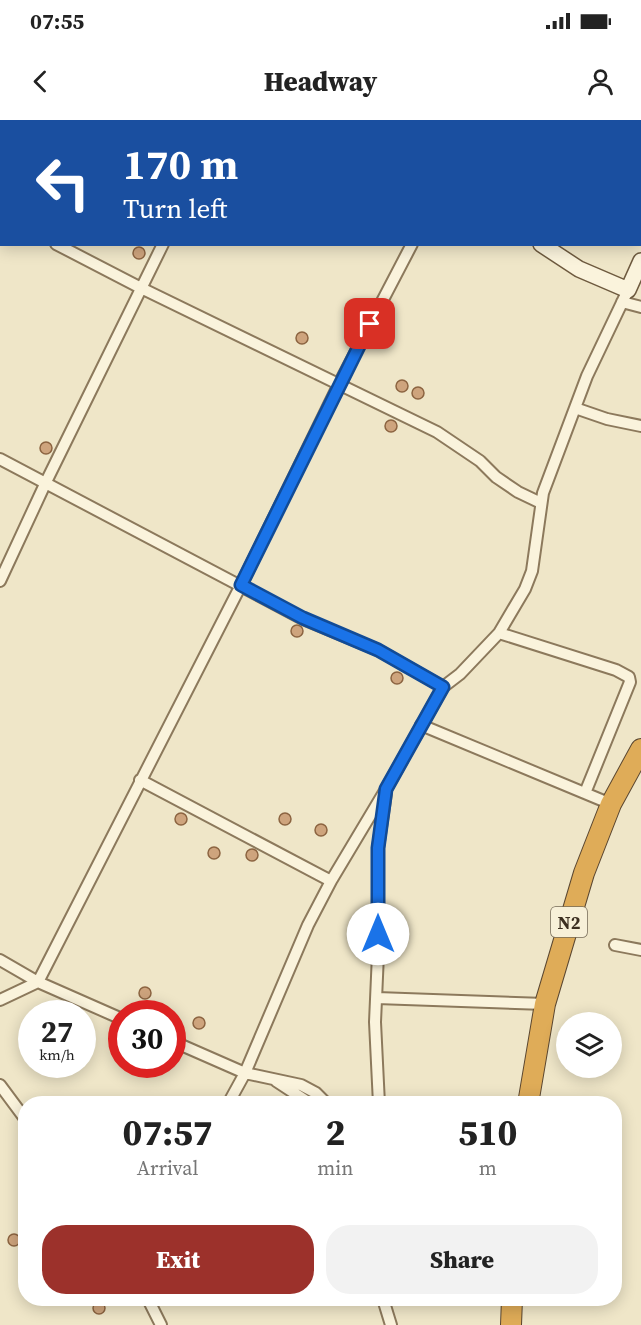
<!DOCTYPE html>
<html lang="en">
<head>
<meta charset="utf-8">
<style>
	:root { --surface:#fff; --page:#f2f2f2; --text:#222; --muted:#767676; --accent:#9c312b }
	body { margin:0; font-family:"Source Serif 4",serif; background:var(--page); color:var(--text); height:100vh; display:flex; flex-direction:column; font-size:22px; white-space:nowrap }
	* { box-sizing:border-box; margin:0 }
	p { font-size:20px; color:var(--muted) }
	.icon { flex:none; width:33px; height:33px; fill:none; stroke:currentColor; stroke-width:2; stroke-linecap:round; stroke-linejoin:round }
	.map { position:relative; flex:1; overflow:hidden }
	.drawer { position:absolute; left:18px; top:976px; width:604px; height:210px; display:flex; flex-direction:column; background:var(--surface); border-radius:24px; box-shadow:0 3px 15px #0003 }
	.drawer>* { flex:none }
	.banner { position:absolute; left:0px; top:0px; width:642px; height:126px; box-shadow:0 3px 15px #0003; background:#1a4fa0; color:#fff; overflow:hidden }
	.tools { position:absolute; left:556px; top:892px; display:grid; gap:12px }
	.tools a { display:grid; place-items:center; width:66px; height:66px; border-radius:50%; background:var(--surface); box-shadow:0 3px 15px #0003; font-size:30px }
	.speed { position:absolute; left:18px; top:880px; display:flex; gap:12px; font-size:30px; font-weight:700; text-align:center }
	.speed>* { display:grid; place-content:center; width:78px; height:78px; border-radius:50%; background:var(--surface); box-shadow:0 3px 15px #0003; line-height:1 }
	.speed small { font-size:15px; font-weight:400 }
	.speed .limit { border:9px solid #d22; background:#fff; color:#111 }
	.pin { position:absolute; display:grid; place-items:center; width:51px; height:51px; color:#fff; margin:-26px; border-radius:12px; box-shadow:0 3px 9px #0006 }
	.me { position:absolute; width:66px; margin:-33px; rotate:0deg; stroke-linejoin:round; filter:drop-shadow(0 0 4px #0008) }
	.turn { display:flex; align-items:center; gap:21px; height:126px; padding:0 24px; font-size:27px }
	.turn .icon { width:78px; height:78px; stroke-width:2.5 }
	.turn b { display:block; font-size:42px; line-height:51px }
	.eta { display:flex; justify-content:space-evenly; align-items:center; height:102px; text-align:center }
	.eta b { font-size:36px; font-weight:800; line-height:42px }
	.primary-button { display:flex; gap:12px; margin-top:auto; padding:12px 24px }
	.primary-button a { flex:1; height:69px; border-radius:24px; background:var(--accent); color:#fff; font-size:24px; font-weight:800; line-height:69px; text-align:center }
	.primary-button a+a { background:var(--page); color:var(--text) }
	.status { display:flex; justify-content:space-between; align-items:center; height:42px; padding:0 30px; background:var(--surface); direction:ltr }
	.status svg { height:16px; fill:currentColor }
	header { display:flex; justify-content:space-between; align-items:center; height:78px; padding:0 24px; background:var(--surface); font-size:27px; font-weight:800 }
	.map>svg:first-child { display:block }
</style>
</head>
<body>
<div class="status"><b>07:55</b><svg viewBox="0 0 49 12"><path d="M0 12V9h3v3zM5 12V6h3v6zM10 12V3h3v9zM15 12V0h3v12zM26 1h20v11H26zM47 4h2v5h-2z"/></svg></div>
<header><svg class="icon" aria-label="back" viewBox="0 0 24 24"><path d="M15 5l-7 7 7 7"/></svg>Headway<svg class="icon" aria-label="person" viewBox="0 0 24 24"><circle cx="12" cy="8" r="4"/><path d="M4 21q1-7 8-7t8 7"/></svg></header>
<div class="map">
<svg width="641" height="1205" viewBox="0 0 641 1205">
	<rect width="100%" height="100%" fill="#efe6c8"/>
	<path fill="#cea47d" stroke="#8c6441" stroke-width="1.5" d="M133 133a6 6 0 1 1 12 0a6 6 0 1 1-12 0Z
		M296 218a6 6 0 1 1 12 0a6 6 0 1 1-12 0Z
		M396 266a6 6 0 1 1 12 0a6 6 0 1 1-12 0Z
		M412 273a6 6 0 1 1 12 0a6 6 0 1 1-12 0Z
		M385 306a6 6 0 1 1 12 0a6 6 0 1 1-12 0Z
		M40 328a6 6 0 1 1 12 0a6 6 0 1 1-12 0Z
		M291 511a6 6 0 1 1 12 0a6 6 0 1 1-12 0Z
		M391 558a6 6 0 1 1 12 0a6 6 0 1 1-12 0Z
		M175 699a6 6 0 1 1 12 0a6 6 0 1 1-12 0Z
		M279 699a6 6 0 1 1 12 0a6 6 0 1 1-12 0Z
		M315 710a6 6 0 1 1 12 0a6 6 0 1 1-12 0Z
		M208 733a6 6 0 1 1 12 0a6 6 0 1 1-12 0Z
		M246 735a6 6 0 1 1 12 0a6 6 0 1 1-12 0Z
		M139 873a6 6 0 1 1 12 0a6 6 0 1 1-12 0Z
		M193 903a6 6 0 1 1 12 0a6 6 0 1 1-12 0Z
		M8 1120a6 6 0 1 1 12 0a6 6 0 1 1-12 0Z
		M93 1188a6 6 0 1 1 12 0a6 6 0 1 1-12 0Z"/>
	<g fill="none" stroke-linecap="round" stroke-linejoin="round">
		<g stroke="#8c795c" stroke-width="14">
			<path id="street" d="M224 2 225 0
				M473 2V0
				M0 96 2 97
				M56 124 141 168 437 312 480 341 496 357 518 372 541 383
				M622 182 641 187
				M575 288 607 299 641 306
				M0 339 303 499 378 530 443 567
				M0 461 46 362 163 124
				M499 513 616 550 629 557 630 562 585 673
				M421 605 611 684
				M140 660 331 761
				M615 825 641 830
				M0 840 38 862 122 899
				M377 878 545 884
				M0 880 38 862 241 465 339 264 412 124
				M172 921 245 953 301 965 316 973 326 983 332 984
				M276 961 311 984
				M0 965 26 1000
				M228 984 245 953 308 805 331 761 386 669 443 567 460 554 499 513 525 469 532 451 543 373 587 256 628 170
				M379 984 375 902 378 834V728L386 673
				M148 1179 161 1205
				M383 1179 391 1205"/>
		</g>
		<g stroke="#6e5a3f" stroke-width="18">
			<path id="secondary" d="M295 0 298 2
				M541 124 579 149 628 170 641 141"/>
		</g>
		<g stroke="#5a4630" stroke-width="22">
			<path id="highway" d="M528 984 545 884 584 753 611 684 641 629
				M511 1205 512 1179"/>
		</g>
		<use href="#street" stroke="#faf3dc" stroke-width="10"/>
		<use href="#secondary" stroke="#faf3dc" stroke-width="15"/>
		<use href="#highway" stroke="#dfac58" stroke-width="20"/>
	</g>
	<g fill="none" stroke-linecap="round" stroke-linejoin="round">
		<g stroke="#114b97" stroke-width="15">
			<path id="route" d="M370 204 241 465 303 498 378 530 443 567 386 669 378 728V814"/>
		</g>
		<use href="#route" stroke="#1a73e8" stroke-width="10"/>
	</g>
	<g text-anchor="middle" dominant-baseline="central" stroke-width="4.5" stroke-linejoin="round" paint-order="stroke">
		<rect fill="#f7f0d8" stroke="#746957" stroke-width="1.5" x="551" y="787" width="36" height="30" rx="4.5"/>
		<g font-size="18" font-weight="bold" fill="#3c2f20">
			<text x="569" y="802">N2</text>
		</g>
	</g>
</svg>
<div class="tools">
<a><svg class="icon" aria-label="layers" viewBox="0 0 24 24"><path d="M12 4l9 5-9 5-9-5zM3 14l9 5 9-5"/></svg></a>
</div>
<div class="speed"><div>27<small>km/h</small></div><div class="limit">30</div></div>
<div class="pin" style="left:370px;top:204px;background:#d93025"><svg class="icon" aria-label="arrive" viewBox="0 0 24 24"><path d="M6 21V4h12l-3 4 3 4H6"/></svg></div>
<svg class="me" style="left:378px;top:814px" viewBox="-20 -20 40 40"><circle r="19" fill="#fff"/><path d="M0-13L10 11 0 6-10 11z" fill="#1a73e8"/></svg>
<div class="banner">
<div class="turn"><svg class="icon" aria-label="left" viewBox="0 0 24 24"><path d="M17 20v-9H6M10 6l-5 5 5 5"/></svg><div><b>170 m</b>Turn left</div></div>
</div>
<section class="drawer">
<div class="eta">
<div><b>07:57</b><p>Arrival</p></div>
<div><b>2</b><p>min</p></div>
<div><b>510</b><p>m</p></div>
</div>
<div class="primary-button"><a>Exit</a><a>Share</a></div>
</section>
</div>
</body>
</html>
